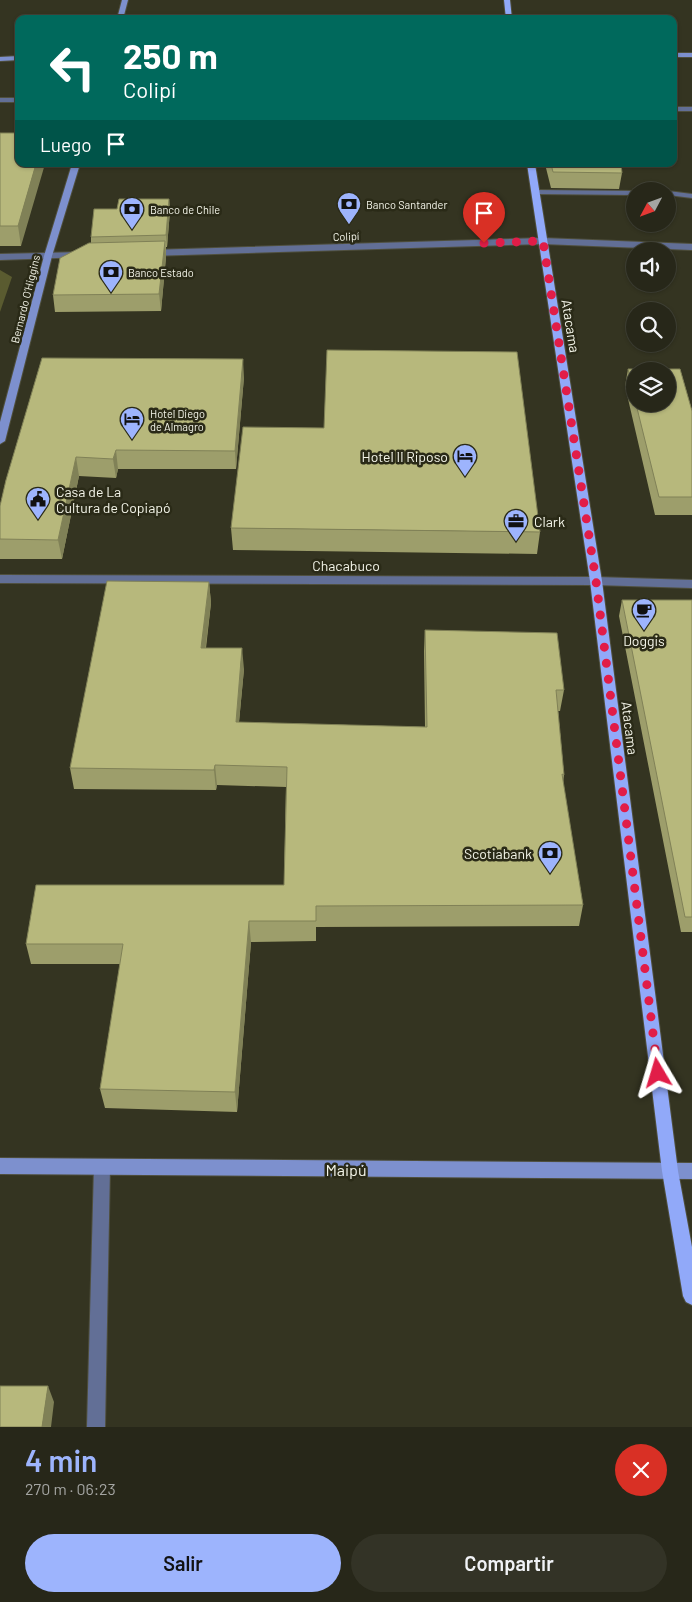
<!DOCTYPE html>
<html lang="es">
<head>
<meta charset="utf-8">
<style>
	:root { --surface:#272719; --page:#333326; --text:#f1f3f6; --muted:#a4a5a2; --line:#434438; --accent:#9db4fd }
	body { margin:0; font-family:Barlow,sans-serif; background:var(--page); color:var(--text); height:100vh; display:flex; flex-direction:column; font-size:19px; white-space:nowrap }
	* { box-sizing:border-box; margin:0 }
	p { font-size:16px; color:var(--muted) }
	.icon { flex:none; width:28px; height:28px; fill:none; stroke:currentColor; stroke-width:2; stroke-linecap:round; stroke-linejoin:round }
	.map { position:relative; height:1427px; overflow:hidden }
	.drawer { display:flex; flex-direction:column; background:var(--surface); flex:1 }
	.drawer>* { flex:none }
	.guide { position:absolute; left:15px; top:15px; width:662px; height:152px; border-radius:10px; box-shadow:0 1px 4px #0004,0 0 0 1px var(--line); background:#00695c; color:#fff; overflow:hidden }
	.needle { width:32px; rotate:229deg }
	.controls { position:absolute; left:626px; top:182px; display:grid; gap:10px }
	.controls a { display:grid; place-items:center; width:50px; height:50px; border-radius:50%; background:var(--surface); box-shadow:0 1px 4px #0004,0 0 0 1px var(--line); font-size:25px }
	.pin { position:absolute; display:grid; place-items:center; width:42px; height:42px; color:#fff; margin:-51px -21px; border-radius:50% 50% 50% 0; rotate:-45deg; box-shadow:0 0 5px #0007 }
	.pin .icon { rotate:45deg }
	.me { position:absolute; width:55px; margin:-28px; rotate:353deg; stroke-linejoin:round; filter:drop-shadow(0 0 4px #0008) }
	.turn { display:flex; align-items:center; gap:18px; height:105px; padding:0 25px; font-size:22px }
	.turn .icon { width:65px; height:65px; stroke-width:2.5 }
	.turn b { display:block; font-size:35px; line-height:42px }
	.then { display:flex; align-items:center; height:48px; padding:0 25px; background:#0003; gap:10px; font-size:19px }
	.round { display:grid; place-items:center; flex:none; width:52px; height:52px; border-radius:26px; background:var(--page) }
	.head { display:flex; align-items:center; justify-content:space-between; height:85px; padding:0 25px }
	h1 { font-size:30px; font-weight:600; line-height:38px; color:var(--accent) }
	.action { display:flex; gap:10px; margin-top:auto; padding:10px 25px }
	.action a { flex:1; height:58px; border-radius:30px; background:var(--accent); color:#111; font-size:20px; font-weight:600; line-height:58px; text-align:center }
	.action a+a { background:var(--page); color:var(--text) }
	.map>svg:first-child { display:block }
</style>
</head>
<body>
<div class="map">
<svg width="692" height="1427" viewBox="0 0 692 1427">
	<rect width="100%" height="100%" fill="#343421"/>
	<path fill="#5a5b30" d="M0 270 12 277 0 312Z"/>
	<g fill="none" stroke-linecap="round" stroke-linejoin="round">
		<g stroke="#4f4f3d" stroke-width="2">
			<path id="lane" d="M0 98H19V102H0Z
				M674 107H692V111H674Z
				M532 190H535L638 191H635V195L535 194H532Z
				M665 191H668L692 194V198L668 195V191Z
				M102 1159 108 1162 110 1167 105 1427H87L94 1167 96 1162Z"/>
		</g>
		<g stroke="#4f4f3d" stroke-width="2">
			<path id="street" d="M543 238 692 244V250L543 244 150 256 146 253 150 250Z
				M82 252 86 255 85 257 0 260V254Z
				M0 575 596 577 692 580V588L596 585 0 583Z"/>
		</g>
		<g stroke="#4f4f3d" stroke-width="2">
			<path id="secondary" d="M122 0H128L123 19H117Z
				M674 53H692V57H674Z
				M19 56V60L0 61V57Z
				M72 164H80L52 256 5 441 0 444V422L44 256Z
				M0 1158 692 1163V1179L0 1174Z"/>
		</g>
		<g stroke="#4f4f3d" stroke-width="2">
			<path id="primary" d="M504 0H510L512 19H506Z
				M527 164H535L602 581 678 1171 692 1247V1305L686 1302 683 1296 662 1171 590 581Z"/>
		</g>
		<use href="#lane" fill="#626f96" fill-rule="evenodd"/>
		<use href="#street" fill="#626f96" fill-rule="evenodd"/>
		<use href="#secondary" fill="#7d90ce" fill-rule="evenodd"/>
		<use href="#primary" fill="#91a9f9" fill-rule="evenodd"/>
	</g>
	<path fill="#9d9e6b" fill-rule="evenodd" d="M0 133H19L21 246H0Z
		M545 164H621L622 173 619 189 551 188Z
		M169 199 170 211 167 247H166V257L161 311 55 312 53 295 91 243V237L117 209Z
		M628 369H680L692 411V515H655L625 386ZM635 371H668V404H635Z
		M244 377 236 469H118L116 478 79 476 62 559H0V506L6 480Z
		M231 528 540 532 537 554 233 550Z
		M209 582 211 603 206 648 244 669 239 722 425 727 424 651 425 630 564 690 560 711H558L564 775 563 783 583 905 579 926 316 927V941L251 942 237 1112 105 1108 100 1089 120 964H31L26 944 284 885 286 787 217 785 216 790 74 789 70 768Z
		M622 600H692V932H681L619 616Z"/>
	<path fill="#808157" d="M36 164H45L21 246 18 226Z
		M169 199 170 211 167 247 166 235Z
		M165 241 166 257 161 311 159 294Z
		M243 359 244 377 236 469 235 451Z
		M116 450 118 469 116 478 113 459Z
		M76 457 79 476 62 559 58 540Z
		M209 582 211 603 203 668 201 648Z
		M242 648 244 669 237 743 236 722Z
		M215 765 217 785 216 790 214 770Z
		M249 921 251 942 237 1112 235 1092Z
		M48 1386 54 1402 51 1427H42Z"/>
	<path fill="#b7b87c" stroke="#808157" d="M0 133H19V164H36L18 226H0Z
		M551 164H621L622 173 553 172Z
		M119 199H169L166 235 91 237 94 209H117Z
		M165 241 159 294 53 295 60 258 89 243Z
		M327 350 517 352 540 532 231 528 243 427 324 428Z
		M42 358 243 359 235 451 116 450 113 459 76 457 58 540 0 539V506L6 480Z
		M628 369H680L692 411V497H659L636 404H668V371H635V398Z
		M107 581 209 582 201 648H242L236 722 427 727 425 630 557 633 564 690H556L564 775 562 774 583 905 316 906V921H249L235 1092 100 1089 123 944H26L36 885H284L287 767 215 765 214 770 70 768Z
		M622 600H692V917H685Z
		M0 1386H48L42 1427H0Z"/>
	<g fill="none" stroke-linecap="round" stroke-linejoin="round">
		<path stroke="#e11d48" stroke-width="9" stroke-dasharray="0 16.2" d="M484 243 543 241 596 581 658 1073"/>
	</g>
	<defs>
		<g id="bank-pin" transform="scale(1.25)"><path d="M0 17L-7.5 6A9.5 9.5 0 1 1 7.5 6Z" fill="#9db4fd" stroke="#2a2a17"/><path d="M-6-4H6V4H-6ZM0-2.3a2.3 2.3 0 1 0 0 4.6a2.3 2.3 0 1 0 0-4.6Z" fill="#111"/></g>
		<g id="hotel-pin" transform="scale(1.25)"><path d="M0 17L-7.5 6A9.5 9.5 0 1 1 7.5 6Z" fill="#9db4fd" stroke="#2a2a17"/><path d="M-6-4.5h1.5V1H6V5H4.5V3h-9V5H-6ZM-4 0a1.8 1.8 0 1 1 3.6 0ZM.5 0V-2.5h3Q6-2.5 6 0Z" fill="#111"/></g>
		<g id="civic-pin" transform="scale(1.25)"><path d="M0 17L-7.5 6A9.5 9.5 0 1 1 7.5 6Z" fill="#9db4fd" stroke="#2a2a17"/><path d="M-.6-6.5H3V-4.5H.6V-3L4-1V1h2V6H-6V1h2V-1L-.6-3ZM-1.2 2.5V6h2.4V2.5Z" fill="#111"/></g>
		<g id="office-pin" transform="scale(1.25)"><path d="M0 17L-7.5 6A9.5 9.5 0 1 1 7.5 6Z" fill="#9db4fd" stroke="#2a2a17"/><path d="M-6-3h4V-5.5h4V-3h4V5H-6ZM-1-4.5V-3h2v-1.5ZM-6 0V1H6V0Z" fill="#111"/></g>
		<g id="cafe-pin" transform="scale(1.25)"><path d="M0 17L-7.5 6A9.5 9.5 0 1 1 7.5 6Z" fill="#9db4fd" stroke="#2a2a17"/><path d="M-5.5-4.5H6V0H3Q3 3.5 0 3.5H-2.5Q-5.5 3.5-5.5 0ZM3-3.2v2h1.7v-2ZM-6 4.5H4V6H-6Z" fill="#111"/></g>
	</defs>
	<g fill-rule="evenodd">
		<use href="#bank-pin" x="349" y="204"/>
		<use href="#bank-pin" x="132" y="209"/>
		<use href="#bank-pin" x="111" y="272"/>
		<use href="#hotel-pin" x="132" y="419"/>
		<use href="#hotel-pin" x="465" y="456"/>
		<use href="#civic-pin" x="38" y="499"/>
		<use href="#office-pin" x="516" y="521"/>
		<use href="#cafe-pin" x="644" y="610"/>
		<use href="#bank-pin" x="550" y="853"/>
	</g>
	<g text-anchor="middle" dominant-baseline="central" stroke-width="5" stroke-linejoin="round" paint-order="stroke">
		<g font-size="11" fill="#f4f5e9" stroke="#2a2a17" text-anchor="start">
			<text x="366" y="204">Banco Santander</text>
			<text x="150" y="209">Banco de Chile</text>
			<text x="128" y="272">Banco Estado</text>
			<text x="150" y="413">Hotel Diego<tspan x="150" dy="13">de Almagro</tspan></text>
		</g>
		<g font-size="11" fill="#f4f5e9" stroke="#2a2a17">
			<text transform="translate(346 236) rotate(-2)">Colipí</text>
			<text transform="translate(25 299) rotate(-76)">Bernardo O'Higgins</text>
		</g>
		<g font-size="14" fill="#f4f5e9" stroke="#2a2a17">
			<text transform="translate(571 326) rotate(81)">Atacama</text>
			<text x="346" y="565">Chacabuco</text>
			<text transform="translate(630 728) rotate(83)">Atacama</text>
		</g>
		<g font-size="14" fill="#f4f5e9" stroke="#2a2a17" text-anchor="end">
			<text x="448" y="456">Hotel Il Riposo</text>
			<text x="56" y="491" text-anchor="start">Casa de La<tspan x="56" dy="16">Cultura de Copiapó</tspan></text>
			<text x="534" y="521" text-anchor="start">Clark</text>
			<text x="644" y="640" text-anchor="middle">Doggis</text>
			<text x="532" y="853">Scotiabank</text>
		</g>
		<g font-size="16" fill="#f4f5e9" stroke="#2a2a17">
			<text x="346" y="1169">Maipú</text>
		</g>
	</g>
</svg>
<div class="controls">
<a><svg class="needle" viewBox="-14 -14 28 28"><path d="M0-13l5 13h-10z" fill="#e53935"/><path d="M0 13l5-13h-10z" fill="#a4a5a2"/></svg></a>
<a><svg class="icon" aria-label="sound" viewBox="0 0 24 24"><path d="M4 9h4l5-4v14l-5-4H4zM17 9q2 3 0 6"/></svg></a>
<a><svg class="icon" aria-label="search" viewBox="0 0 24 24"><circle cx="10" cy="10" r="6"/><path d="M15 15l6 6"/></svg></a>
<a><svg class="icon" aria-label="layers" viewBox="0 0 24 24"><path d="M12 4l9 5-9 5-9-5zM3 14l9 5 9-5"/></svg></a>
</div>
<div class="pin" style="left:484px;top:243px;background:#d93025"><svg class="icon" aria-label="arrive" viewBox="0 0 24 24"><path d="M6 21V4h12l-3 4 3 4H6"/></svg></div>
<svg class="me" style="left:658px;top:1073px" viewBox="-20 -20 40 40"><path d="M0-17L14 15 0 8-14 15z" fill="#e11d48" stroke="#fff" stroke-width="4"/></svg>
<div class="guide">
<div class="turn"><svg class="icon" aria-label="left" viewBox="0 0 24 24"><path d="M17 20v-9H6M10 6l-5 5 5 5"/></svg><div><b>250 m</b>Colipí</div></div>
<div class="then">Luego<svg class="icon" aria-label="arrive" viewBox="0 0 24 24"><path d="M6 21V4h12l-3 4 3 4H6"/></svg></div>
</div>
</div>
<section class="drawer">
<div class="head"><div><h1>4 min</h1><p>270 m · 06:23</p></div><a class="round" style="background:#d93025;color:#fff"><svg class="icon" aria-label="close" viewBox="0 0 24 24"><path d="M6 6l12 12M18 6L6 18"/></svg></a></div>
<div class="action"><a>Salir</a><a>Compartir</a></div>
</section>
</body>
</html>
